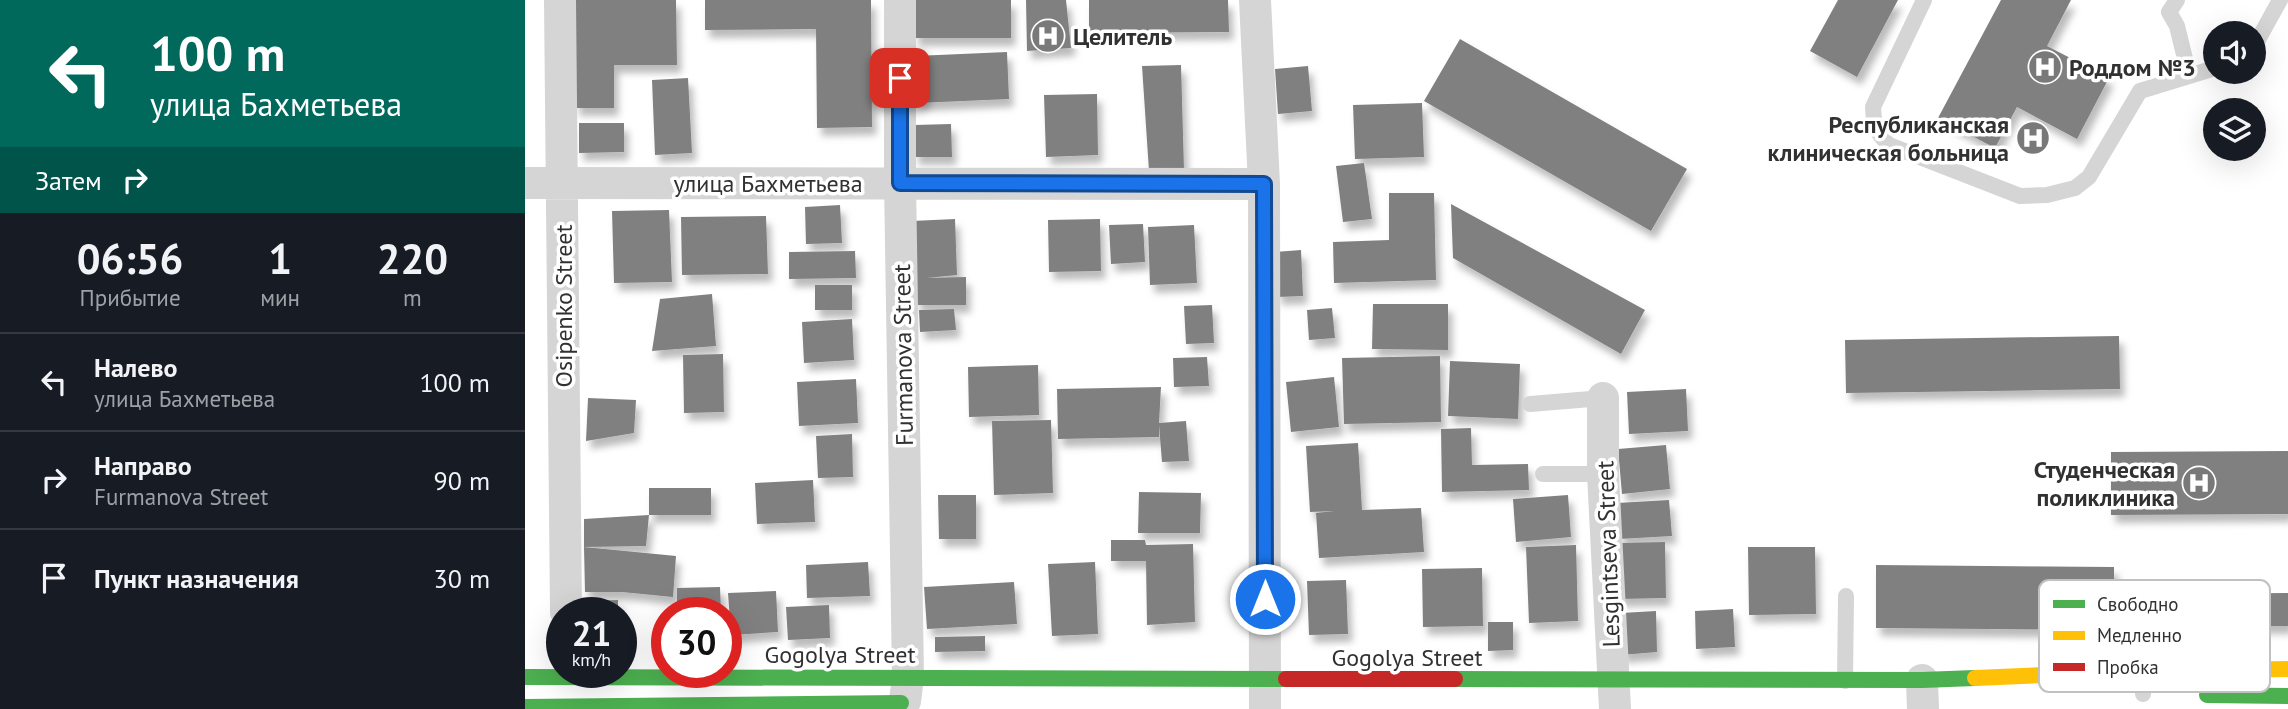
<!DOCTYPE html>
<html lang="ru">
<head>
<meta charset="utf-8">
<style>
	:root { --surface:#171b24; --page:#20242c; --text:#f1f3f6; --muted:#9ea1a6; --line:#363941 }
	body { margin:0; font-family:"PT Sans",sans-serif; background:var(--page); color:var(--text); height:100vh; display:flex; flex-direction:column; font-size:26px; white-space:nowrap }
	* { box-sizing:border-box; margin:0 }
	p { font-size:23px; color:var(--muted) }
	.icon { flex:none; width:38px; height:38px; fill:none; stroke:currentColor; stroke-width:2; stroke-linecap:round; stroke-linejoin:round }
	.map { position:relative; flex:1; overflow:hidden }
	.panel { display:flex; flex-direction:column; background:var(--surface); width:525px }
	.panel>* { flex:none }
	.top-card { background:#00695c; color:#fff; overflow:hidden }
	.tools { position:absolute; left:1678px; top:21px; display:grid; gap:14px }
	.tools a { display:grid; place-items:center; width:63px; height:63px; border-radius:50%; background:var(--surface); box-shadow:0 7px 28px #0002; font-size:35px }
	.speed { position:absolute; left:21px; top:597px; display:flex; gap:14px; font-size:35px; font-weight:700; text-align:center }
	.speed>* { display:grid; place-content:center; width:91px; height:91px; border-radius:50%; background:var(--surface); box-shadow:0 7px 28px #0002; line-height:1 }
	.speed small { font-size:18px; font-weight:400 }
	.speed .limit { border:10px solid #d22; background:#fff; color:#111 }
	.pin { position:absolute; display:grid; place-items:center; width:60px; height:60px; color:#fff; margin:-30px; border-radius:14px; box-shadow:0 4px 10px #0006 }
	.me { position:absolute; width:77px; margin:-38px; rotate:0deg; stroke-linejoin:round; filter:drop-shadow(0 0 5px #0008) }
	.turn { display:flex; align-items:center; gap:24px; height:147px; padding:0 35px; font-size:32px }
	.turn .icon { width:91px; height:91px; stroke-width:2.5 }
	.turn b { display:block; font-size:49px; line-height:60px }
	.then { display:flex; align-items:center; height:66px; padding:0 35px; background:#0003; gap:14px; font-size:26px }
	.eta { display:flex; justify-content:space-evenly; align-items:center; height:119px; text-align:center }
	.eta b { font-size:42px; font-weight:700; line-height:49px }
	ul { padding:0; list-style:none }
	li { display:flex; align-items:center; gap:21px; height:98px; padding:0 35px; border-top:2px solid var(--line) }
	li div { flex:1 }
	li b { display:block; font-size:26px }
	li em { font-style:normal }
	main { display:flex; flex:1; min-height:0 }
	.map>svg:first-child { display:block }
</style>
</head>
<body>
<main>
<section class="panel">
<div class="top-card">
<div class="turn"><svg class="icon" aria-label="left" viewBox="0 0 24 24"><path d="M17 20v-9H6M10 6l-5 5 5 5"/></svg><div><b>100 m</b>улица Бахметьева</div></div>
<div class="then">Затем<svg class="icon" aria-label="right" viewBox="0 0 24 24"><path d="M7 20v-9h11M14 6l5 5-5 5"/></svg></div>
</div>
<div class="eta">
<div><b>06:56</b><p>Прибытие</p></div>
<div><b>1</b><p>мин</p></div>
<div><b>220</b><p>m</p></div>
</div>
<ul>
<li><svg class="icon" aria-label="left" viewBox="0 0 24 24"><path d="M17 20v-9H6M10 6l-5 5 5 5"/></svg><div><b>Налево</b><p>улица Бахметьева</p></div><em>100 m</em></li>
<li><svg class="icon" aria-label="right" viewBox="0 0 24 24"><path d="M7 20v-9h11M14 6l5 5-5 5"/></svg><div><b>Направо</b><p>Furmanova Street</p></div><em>90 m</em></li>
<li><svg class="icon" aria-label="arrive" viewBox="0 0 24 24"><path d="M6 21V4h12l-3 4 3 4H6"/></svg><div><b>Пункт назначения</b></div><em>30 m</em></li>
</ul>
</section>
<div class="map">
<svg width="1763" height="709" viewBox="0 0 1763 709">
	<defs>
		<filter id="shadow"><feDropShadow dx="4.5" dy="8" stdDeviation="3.5" flood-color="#0004"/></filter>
	</defs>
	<rect width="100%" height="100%" fill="#fff"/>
	<path fill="#808080" filter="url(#shadow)" d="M49 0H151L152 65H89V108H50Z
		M180 0H346L347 127 292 128 291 29 180 30Z
		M389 0H486V38H389Z
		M501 0H541L546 48 502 51Z
		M564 0H703L704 32 564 33Z
		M1313 0H1373L1332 77 1285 51Z
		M1476 0H1546L1522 46 1584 78 1552 139 1492 107 1470 148 1413 118Z
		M935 39 1162 169 1126 231 899 101Z
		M482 52 484 99 392 103 390 56Z
		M656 65 659 170 624 171 617 66Z
		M783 66 787 111 753 114 750 69Z
		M163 78 167 153 130 155 127 80Z
		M572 94 573 155 521 157 519 95Z
		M897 103 899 157 830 159 828 105Z
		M54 123H99V152L54 153Z
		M426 124 427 157H389V125Z
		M839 163 847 219 818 222 811 166Z
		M864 193H909L911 280 809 283 808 242 864 240Z
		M926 204 1120 310 1096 354 928 258Z
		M315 205 317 243 281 244 280 207Z
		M144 210 147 282 89 283 87 211Z
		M241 216 243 274 157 275 156 217Z
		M430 219 432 275 401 278 441 277V305H391L387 221Z
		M575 219 576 271 524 272 523 220Z
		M618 224 620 262 586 264 584 225Z
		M669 225 672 283 625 285 623 227Z
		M776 250 778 296 752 297 750 252Z
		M330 251 331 278 264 279V252Z
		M290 285H327V310H290Z
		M187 294 191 346 127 351 135 299Z
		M848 304H923V350L847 349Z
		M687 305 689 343 661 344 659 306Z
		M807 308 810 338 784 340 782 310Z
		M429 309 431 330 395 332 394 310Z
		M327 319 329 360 279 363 277 322Z
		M1594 336 1595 389 1321 393 1320 340Z
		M198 354 199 412 159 413 158 355Z
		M915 356 916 422 819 424 817 358Z
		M682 357 684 386 649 387 648 358Z
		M925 361 995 364 993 419 923 416Z
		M513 365 514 415 444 417 443 367Z
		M809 377 814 427 766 432 761 382Z
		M331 379 333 423 274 426 272 382Z
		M636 387 634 423 661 421 664 461 637 462 634 425V437L533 439 532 389Z
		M1161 389 1163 431 1104 434 1102 392Z
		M63 398 111 400 109 433 61 441Z
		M526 420 528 493 469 495 467 421Z
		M946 428 947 465 1003 464 1004 490 917 492 916 429Z
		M327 434 328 477 293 478 291 436Z
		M833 443 837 510 896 508 899 552 794 558 791 513 809 511 785 512 781 446Z
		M1141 445 1145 489 1097 494 1093 449Z
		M1763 451V514L1586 515V452Z
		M288 480 290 522 232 524 230 483Z
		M124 488H186V515H124Z
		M614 492 676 493 675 533H613Z
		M413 495H451V539H414Z
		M1043 495 1046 537 991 542 988 499Z
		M1144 500 1147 536 1094 539 1092 503Z
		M124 515 121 546 59 547V519Z
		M586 540H620L621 545 668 544 670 622 622 625 621 561H586Z
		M1140 542 1141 598 1093 599 1091 543Z
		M1051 545 1053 621 1004 623 1001 547Z
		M59 547 151 556 148 597 97 592H60Z
		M1223 547H1290L1291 614 1224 615Z
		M343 562 345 596 282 598 281 565Z
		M570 562 573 634 527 636 523 564Z
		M1351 565 1589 567V630L1351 628Z
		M957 568 958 626 898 627 897 569Z
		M821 580 823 634 784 635 782 581Z
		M489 582 492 624 402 629 399 587Z
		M195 587 196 612H152V588Z
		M251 591 253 632 206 635 203 593Z
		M1763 593V626H1693V640H1632L1631 594Z
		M93 600V612H55L54 601Z
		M304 605 305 638 263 640 261 607Z
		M1208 609 1210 647 1171 649 1170 611Z
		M1131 611 1132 652 1096 655V613Z
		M963 622H988V650L963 651Z
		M460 636V651L410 652V637Z"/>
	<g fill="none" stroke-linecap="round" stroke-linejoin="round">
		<path stroke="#d5d5d5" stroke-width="16" d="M1399 0 1348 107C1349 127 1350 131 1364 145L1495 196 1522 195 1550 188 1564 177 1615 91 1690 68
			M1652 0 1644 12 1652 26 1664 75
			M1729 47 1755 0
			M1005 404 1078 398
			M1018 474H1078
			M1618 604V694
			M1320 681 1321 596"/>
		<path stroke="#d5d5d5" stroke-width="32" d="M35 0 41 612
			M375 0V182L383 677 380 701
			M730 0 739 184 740 709
			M0 183 739 184
			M1078 398V474L1090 709
			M1397 680 1398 709"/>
		<path stroke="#4caf50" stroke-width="16" d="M0 677 761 679
			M930 679 1397 680 1450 678
			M1682 695 1763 696
			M0 707 376 703"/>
		<path stroke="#ffc107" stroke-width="16" d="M1450 678 1617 671 1763 669"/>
		<path stroke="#c62828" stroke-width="16" d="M761 679H930"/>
	</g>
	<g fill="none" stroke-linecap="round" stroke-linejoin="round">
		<g stroke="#114b97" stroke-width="18">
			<path id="route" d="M375 78V183L739 184 740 599"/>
		</g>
		<use href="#route" stroke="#1a73e8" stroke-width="12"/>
	</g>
	<defs>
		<g id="hospital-disc" transform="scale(1.75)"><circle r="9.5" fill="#797979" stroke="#fff"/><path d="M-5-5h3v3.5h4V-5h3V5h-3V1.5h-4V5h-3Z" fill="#fff"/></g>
	</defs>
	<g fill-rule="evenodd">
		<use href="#hospital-disc" x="523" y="36"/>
		<use href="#hospital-disc" x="1520" y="67"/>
		<use href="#hospital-disc" x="1508" y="138"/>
		<use href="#hospital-disc" x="1674" y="483"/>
	</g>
	<g text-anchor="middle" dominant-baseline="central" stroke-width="7" stroke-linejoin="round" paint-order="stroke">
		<g font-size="24" font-weight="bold" fill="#313131" stroke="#fff" text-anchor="start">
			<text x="548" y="36">Целитель</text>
			<text x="1544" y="67">Роддом №3</text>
			<text x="1484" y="124" text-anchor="end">Республиканская<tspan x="1484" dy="28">клиническая больница</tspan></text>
			<text x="1650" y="469" text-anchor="end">Студенческая<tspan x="1650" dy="28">поликлиника</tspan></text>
		</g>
		<g font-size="24" fill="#313131" stroke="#fff">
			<text x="243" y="183">улица Бахметьева</text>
			<text transform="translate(38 306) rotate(-90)">Osipenko Street</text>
			<text transform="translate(378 355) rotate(-91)">Furmanova Street</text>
			<text transform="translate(1083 554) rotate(-92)">Lesgintseva Street</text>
			<text x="315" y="654">Gogolya Street</text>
			<text x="882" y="657">Gogolya Street</text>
		</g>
	</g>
	<rect x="1514" y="580" width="231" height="112" rx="10" fill="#fff" stroke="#c1c1c1" stroke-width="2"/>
	<rect x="1528" y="600" width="32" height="8" fill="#4caf50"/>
	<rect x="1528" y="631" width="32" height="9" fill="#ffc107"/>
	<rect x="1528" y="663" width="32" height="8" fill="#c62828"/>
	<g font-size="19" fill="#313131">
		<text x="1572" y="611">Свободно</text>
		<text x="1572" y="642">Медленно</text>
		<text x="1572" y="674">Пробка</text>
	</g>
</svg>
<div class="tools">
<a><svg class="icon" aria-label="sound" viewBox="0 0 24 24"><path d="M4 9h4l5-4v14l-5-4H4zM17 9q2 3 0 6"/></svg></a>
<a><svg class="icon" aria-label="layers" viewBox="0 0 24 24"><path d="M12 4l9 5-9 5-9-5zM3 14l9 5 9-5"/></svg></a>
</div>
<div class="speed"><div>21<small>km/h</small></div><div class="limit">30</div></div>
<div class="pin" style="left:375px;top:78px;background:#d93025"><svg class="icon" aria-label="arrive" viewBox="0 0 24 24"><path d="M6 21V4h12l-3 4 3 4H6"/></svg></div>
<svg class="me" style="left:740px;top:599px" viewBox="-20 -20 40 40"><circle r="17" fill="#1a73e8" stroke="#fff" stroke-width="3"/><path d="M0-11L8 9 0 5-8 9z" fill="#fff"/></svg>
</div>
</main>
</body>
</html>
